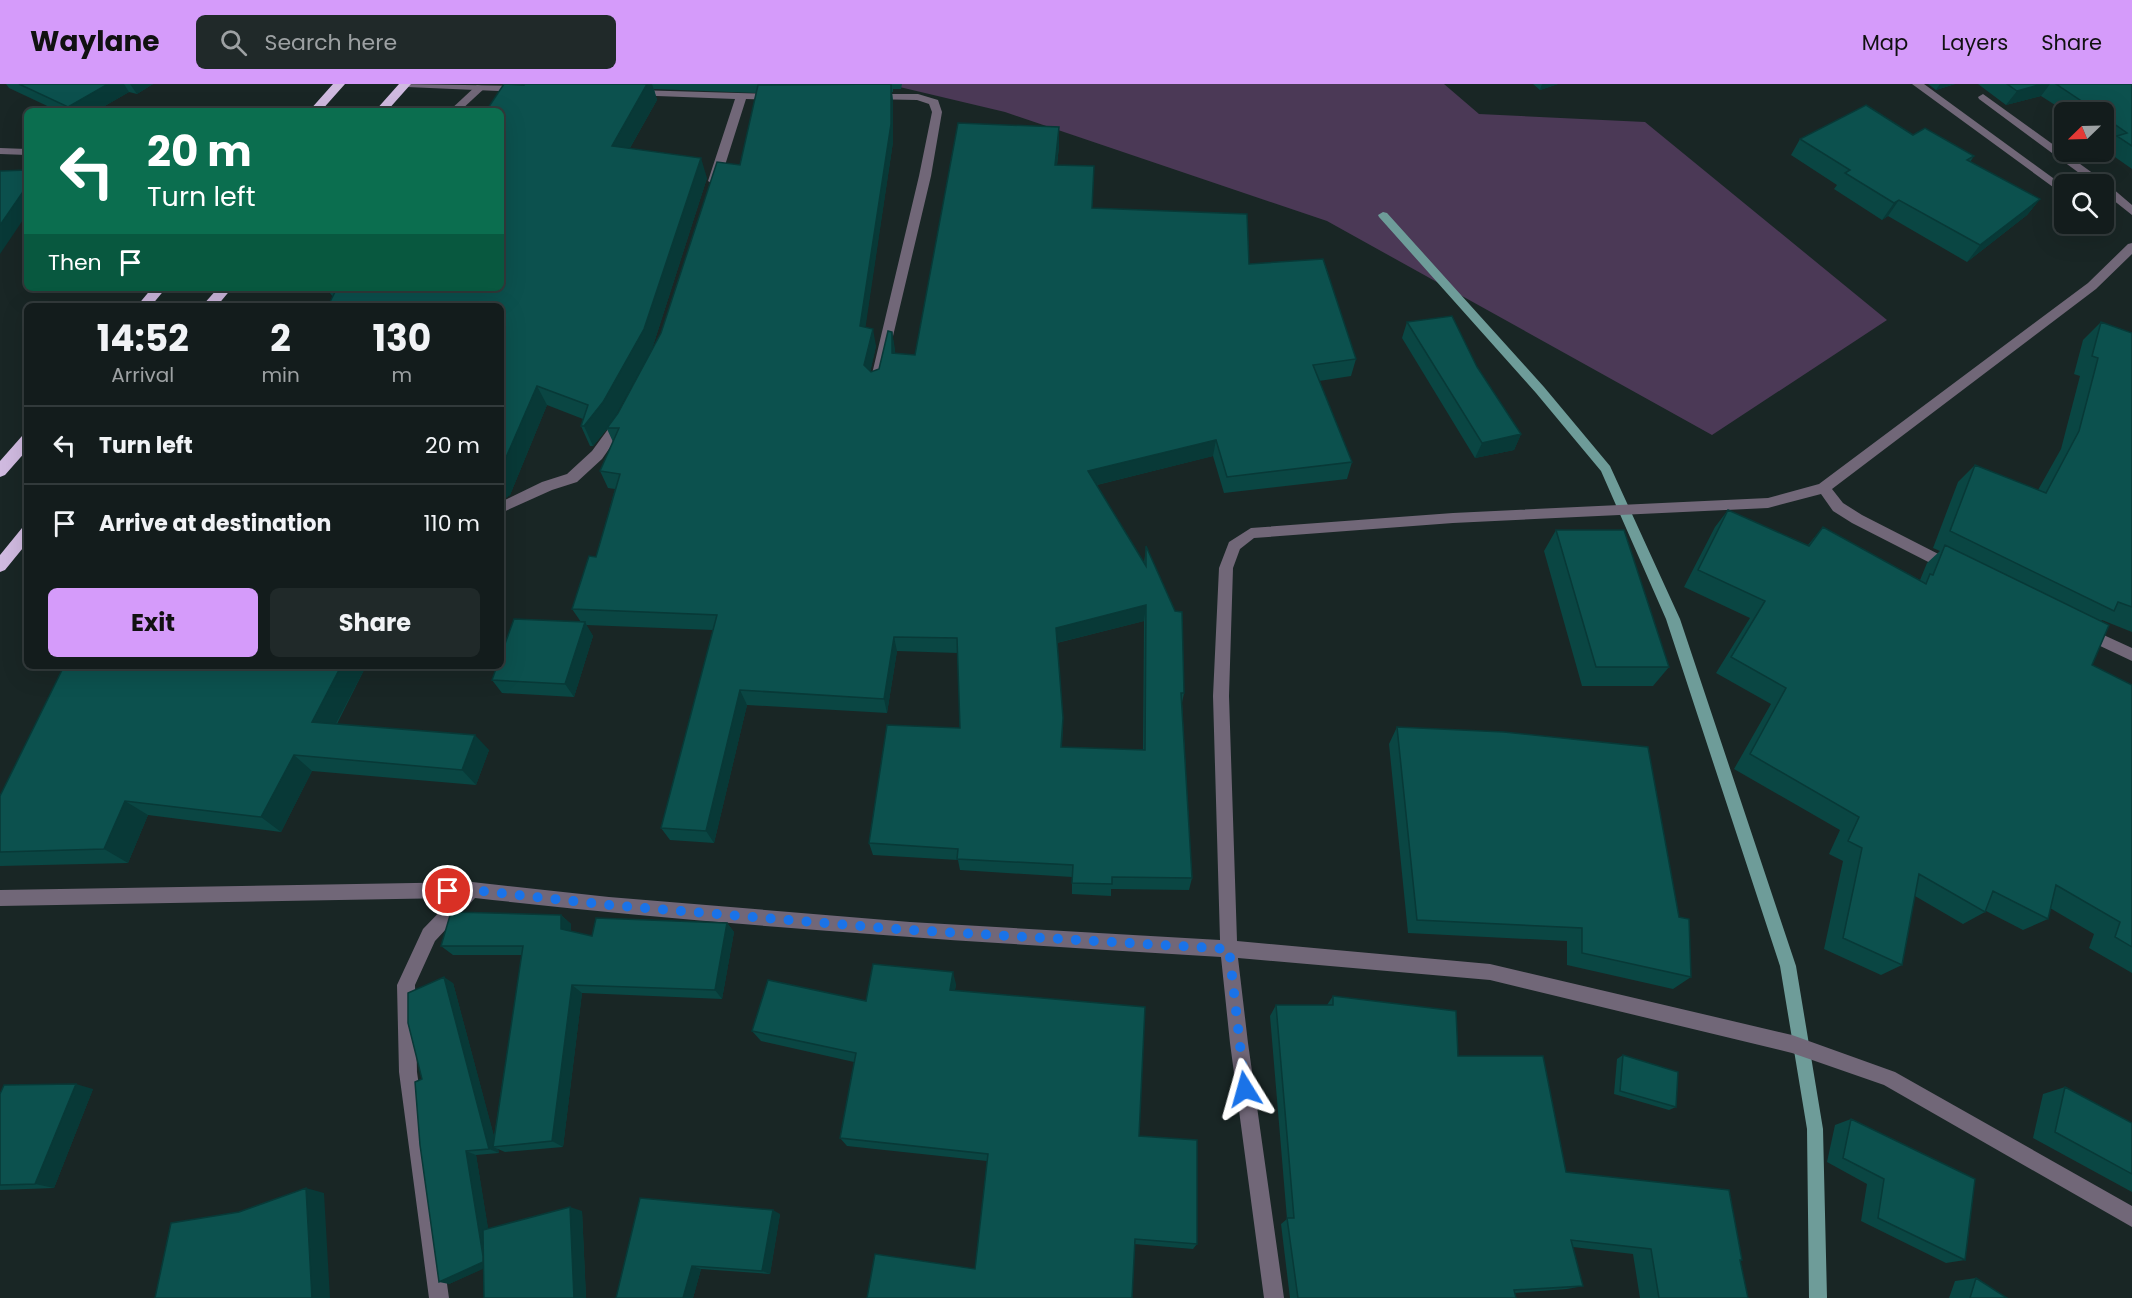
<!DOCTYPE html>
<html lang="en">
<head>
<meta charset="utf-8">
<style>
	:root { --surface:#131c1c; --page:#202929; --text:#f1f3f6; --muted:#9da1a3; --line:#323a3b; --accent:#d59bfa }
	body { margin:0; font-family:Poppins,sans-serif; background:var(--page); color:var(--text); height:100vh; display:flex; flex-direction:column; font-size:22px; white-space:nowrap }
	* { box-sizing:border-box; margin:0 }
	p { font-size:20px; color:var(--muted) }
	.icon { flex:none; width:33px; height:33px; fill:none; stroke:currentColor; stroke-width:2; stroke-linecap:round; stroke-linejoin:round }
	.map { position:relative; flex:1; overflow:hidden }
	.details { position:absolute; left:24px; top:219px; width:480px; height:366px; display:flex; flex-direction:column; background:var(--surface); border-radius:9px; box-shadow:0 6px 24px #0002,0 0 0 2px var(--line) }
	.details>* { flex:none }
	.guide { position:absolute; left:24px; top:24px; width:480px; height:183px; border-radius:9px; box-shadow:0 6px 24px #0002,0 0 0 2px var(--line); background:#0b6e4f; color:#fff; overflow:hidden }
	.needle { width:39px; rotate:247deg }
	.fabs { position:absolute; left:2054px; top:18px; display:grid; gap:12px }
	.fabs a { display:grid; place-items:center; width:60px; height:60px; border-radius:9px; background:var(--surface); box-shadow:0 6px 24px #0002,0 0 0 2px var(--line); font-size:30px }
	.pin { position:absolute; display:grid; place-items:center; width:51px; height:51px; color:#fff; margin:-26px; border:3px solid #fff; border-radius:50%; box-shadow:0 2px 6px #0007 }
	.me { position:absolute; width:66px; margin:-33px; rotate:352deg; stroke-linejoin:round; filter:drop-shadow(0 0 4px #0008) }
	.turn { display:flex; align-items:center; gap:21px; height:126px; padding:0 24px; font-size:27px }
	.turn .icon { width:78px; height:78px; stroke-width:2.5 }
	.turn b { display:block; font-size:42px; line-height:51px }
	.then { display:flex; align-items:center; height:57px; padding:0 24px; background:#0003; gap:12px; font-size:22px }
	.eta { display:flex; justify-content:space-evenly; align-items:center; height:102px; text-align:center }
	.eta b { font-size:36px; font-weight:700; line-height:42px }
	.action { display:flex; gap:12px; margin-top:auto; padding:12px 24px }
	.action a { flex:1; height:69px; border-radius:9px; background:var(--accent); color:#111; font-size:24px; font-weight:700; line-height:69px; text-align:center }
	.action a+a { background:var(--page); color:var(--text) }
	ul { padding:0; list-style:none }
	li { display:flex; align-items:center; gap:18px; height:78px; padding:0 24px; border-top:2px solid var(--line) }
	li div { flex:1 }
	li b { display:block; font-size:22px }
	li em { font-style:normal }
	header { display:flex; align-items:center; gap:36px; box-sizing:border-box; height:84px; padding:0 30px; background:var(--accent); color:#111 }
	header strong { font-size:28px }
	nav { display:flex; gap:33px; margin-inline-start:auto; font-size:21px }
	.search { width:420px; height:54px; background:var(--page); display:flex; align-items:center; gap:15px; box-sizing:border-box; padding:0 21px; border-radius:9px; color:var(--muted); font-size:22px }
	.map>svg:first-child { display:block }
</style>
</head>
<body>
<header>
<strong>Waylane</strong>
<div class="search"><svg class="icon" aria-label="search" viewBox="0 0 24 24"><circle cx="10" cy="10" r="6"/><path d="M15 15l6 6"/></svg>Search here</div>
<nav><a>Map</a><a>Layers</a><a>Share</a></nav>
</header>
<div class="map">
<svg width="2132" height="1214" viewBox="0 0 2132 1214">
	<rect width="100%" height="100%" fill="#192625"/>
	<path fill="#4b3956" d="M887 0H1444L1479 30 1645 38 1887 236 1712 351 1327 137 1005 28Z"/>
	<g fill="none" stroke-linecap="round" stroke-linejoin="round">
		<path fill="#6e9c99" fill-rule="evenodd" d="M1383 128 1387 129 1544 303 1610 382 1680 535 1796 882 1823 1045 1827 1214H1809L1807 1045 1780 882 1666 535 1601 387 1536 309 1379 133 1378 131Z"/>
		<path fill="#716778" fill-rule="evenodd" d="M477 1 486 3 460 27H449Z"/>
		<path fill="#716778" fill-rule="evenodd" d="M402 0 521 2 526 5 521 8 407 3Z
			M1912 0H1924L2064 102V111Z
			M635 6 776 10 781 13 776 16 746 15 720 97 714 101 708 97 735 15 631 11V7Z
			M872 10H918L938 16 942 28 931 92 884 290 878 295 872 290 919 92 932 28 929 20 917 16 868 15V11Z
			M1983 10 2105 98 2132 121V131L2103 108V100H2094L1979 15 1978 13Z
			M0 64 27 65V71L0 70Z
			M2132 159V170L2096 205 1832 405 1843 419 1862 431 1954 478 1956 482 1954 486H1944L1852 439 1833 427 1821 410 1768 424 1453 439 1254 454 1240 465 1233 484 1229 612 1237 857 1490 880 1792 951 1895 988 2132 1122V1143L1884 1001 1792 969 1490 896 1238 874 1248 959 1284 1214H1264L1230 959 1221 873C972 858 723 842 475 814L435 857 415 901 417 988 449 1214H429L399 988 397 901 423 845 453 814 0 822V806L472 798 609 813 910 838 1220 856 1213 612 1219 484 1229 458 1251 444 1453 429 1768 414 1819 400 2088 199 2128 160Z
			M622 331 627 333 628 336 627 339 602 375 577 398 552 406 501 429V418L542 398 567 390 592 367 617 333Z
			M2084 542 2132 564V577L2079 552 2077 548 2079 544Z"/>
		<path fill="#d0bae0" fill-rule="evenodd" d="M333 0H345L321 27H309Z
			M399 0H411L387 27H375Z
			M152 204H166L151 222H137Z
			M218 204H232L217 222H202Z
			M27 351V366L5 391 0 393V377L22 352Z
			M27 442V459L5 486 0 488V471L22 444Z"/>
	</g>
	<path fill="#0a4643" fill-rule="evenodd" d="M6 0H153L137 10 129 8 96 27H58L9 4Z
		M524 0H902L901 5H893V8H892L893 18V58L865 243 876 262 870 288H871L879 285 892 248 895 269 915 271 1059 62 1057 81 1092 124 1249 180 1356 275 1351 292 1319 297 1352 378 1347 395 1224 409 1213 372 1097 401 1144 480 1146 462 1184 609 1182 619 1192 794 1189 806 1111 805V812L1072 810V793L960 786 958 776 873 771 869 759 960 644 958 569 897 567 887 629 747 621 714 759 670 756 661 744 713 546 586 541 593 552 574 613 502 609 492 596 581 538 572 525 596 473 615 405 608 404 600 387 613 358 607 345 593 362H590L581 342 583 335 547 321 510 411 501 417V222L333 213 326 204H501ZM654 5 756 9 740 81 661 249 618 329 613 336 652 265 707 94 630 64 657 16ZM1144 537 1143 666 1062 663 1063 634 1057 559Z
		M1533 0H1558L1540 6Z
		M1928 0H1955L1936 6Z
		M1978 0H2132V85L2105 66 2110 60 2103 55V28H2066L2041 12 2006 21Z
		M1913 51 1974 72 1970 78 2040 115 2027 131 1967 178 1888 132 1882 136 1834 105 1837 101 1791 71 1800 55Z
		M1407 238 1477 283 1521 350 1514 366 1475 374 1402 254Z
		M2101 238 2132 249V548L2102 536 2101 537 2092 581 2132 601V889L2089 864 2094 850 2050 824 2048 835 2023 846 1986 827 1985 828 1963 840 1915 812 1902 881 1881 891 1824 865 1843 777 1829 770 1840 746 1734 685 1771 620 1716 589 1750 534 1684 503 1715 443 1728 426 1808 461 1823 443 1920 496 1927 479 1940 467 1933 464 1958 398 1975 381 2038 406 2061 365 2080 292 2074 290 2083 256Z
		M1556 446 1669 583 1653 602H1582L1544 467Z
		M366 582 337 640 489 666 476 701 312 687 281 748 148 731 128 779 0 782V712Z
		M1397 643 1679 833 1691 893 1673 905 1567 881V857L1408 849 1389 660Z
		M561 831 571 840V847L592 852 727 839 734 848 722 915 582 909 563 1063 505 1068 498 1065 499 1069 476 1071 488 1145 582 1127 586 1214H484V1184L449 1200 422 995 453 899 494 1053 522 871H453L441 862Z
		M956 900 955 906 1139 1052 1197 1160 1193 1165 1134 1160 975 1185 987 1077 847 1062 840 1054 854 978 761 957 752 947 866 917Z
		M1333 912 1458 972 1566 1088 1742 1176 1740 1177 1748 1214H1640L1633 1170 1573 1163 1583 1202 1567 1205 1514 1209 1516 1214H1290L1281 1140 1287 1135 1270 932 1276 921H1327Z
		M1623 971 1676 1023 1669 1026 1614 1010 1617 975Z
		M2065 1003 2132 1039V1108L2033 1054 2043 1010Z
		M93 1005 54 1104 0 1106V1010Z
		M1851 1035 1965 1176 1946 1179 1861 1137 1867 1100 1827 1078 1835 1041Z
		M780 1130 770 1190 701 1185 693 1214H616Z
		M1976 1194 2007 1214H1949L1955 1197Z"/>
	<path fill="#083937" d="M108 0H124L129 8 96 27H71L68 23Z
		M130 0H153L137 10Z
		M647 0H652L657 16 619 83 612 62Z
		M891 0 893 18V58L863 260 860 242Z
		M1542 0H1558L1540 6Z
		M1940 0H1955L1936 6Z
		M2042 0H2050L2041 12 2006 21 2017 7Z
		M1059 43V62L1055 99V81Z
		M701 74 707 94 652 265 612 338 593 362 584 342Z
		M27 102V130L0 170V141Z
		M2040 115 2027 131 1967 178 1980 161Z
		M1899 116 1888 132 1882 136 1894 119Z
		M873 245 876 262 868 298 864 281Z
		M892 248 895 265V286L892 269Z
		M537 302 547 321 510 411 501 417V385Z
		M1521 350 1514 366 1475 374 1482 359Z
		M1216 356 1213 372 1088 403V387Z
		M1146 521 1144 537 1056 559V544Z
		M585 538 593 552 574 613 565 600Z
		M894 553 897 567 887 629 884 615Z
		M341 582H366L329 653 312 638Z
		M740 606 747 621 714 759 706 747Z
		M475 651 489 666 476 701 462 686Z
		M294 671 312 687 281 748 261 733Z
		M125 717 148 731 128 779 104 765Z
		M561 831 571 840V854L561 845Z
		M727 839 734 848 722 915 715 906Z
		M953 888 956 900 953 917 950 906Z
		M444 893 453 899 497 1063H493L498 1065 499 1069 489 1065Z
		M572 901 582 909 563 1063 552 1057Z
		M76 1000 93 1005 54 1104 35 1100Z
		M466 1067 476 1071 494 1180 449 1200 439 1198Z
		M306 1104 324 1109 330 1214H312Z
		M570 1123 582 1127 586 1214H574Z
		M773 1126 780 1130 770 1190 762 1187Z
		M692 1182 701 1185 693 1214H683Z"/>
	<path fill="#0c514e" stroke="#083937" stroke-width="1.5" fill-rule="evenodd" d="M19 0H108L68 23Z
		M504 0 524 1V0H647L612 62 701 74 644 245 603 318 584 342H581L588 321 537 302 501 385V222H328L337 204H501V27H486Z
		M891 0V40L860 242 873 245 864 281 871 288 879 285 888 247 892 248V269L915 271 958 39 1059 43 1055 81 1094 82 1092 124 1247 130 1249 180 1323 175 1356 275 1313 281 1352 378 1227 393 1216 356 1088 387 1146 482V462L1175 527 1182 528 1184 609H1181L1192 794 1112 793V800L1072 799 1073 781 957 775 958 765 869 759 887 641 960 644 957 554 894 553 884 615 740 606 706 747 661 744 717 531 572 525 589 472 596 473 620 390 600 387 619 344H607L618 329 661 249 717 78 740 81 758 1ZM1146 521 1145 666 1061 663 1063 634 1056 544Z
		M2007 0H2042L2017 7Z
		M2056 0H2132V62L2117 52 2127 49 2103 32V28H2098Z
		M1866 21 1913 51 1925 44 1974 72 1967 76 2040 115 1980 161 1899 116 1894 119 1845 89 1850 86 1800 55Z
		M27 86V102L0 141V87Z
		M1452 232 1477 283 1521 350 1482 359 1407 238Z
		M2101 238 2132 249V523L2118 518 2114 527 1950 447 1975 381 2046 409 2079 347 2098 274 2092 272Z
		M1728 426 1809 462 1823 443 1926 500 1930 490 1933 491 1945 461 2109 541 2092 581 2132 601V863L2115 853 2120 838 2056 801 2048 835 1993 807 1985 828 1919 790 1902 881 1843 854 1862 764 1848 757 1859 733 1750 670 1786 604 1731 573 1765 517 1698 486Z
		M1556 446H1624L1669 583H1596Z
		M514 535 585 538 565 600 492 596 497 582H501V571Z
		M64 582H341L312 638 475 651 462 686 294 671 261 733 125 717 104 765 0 768V712Z
		M1397 643 1504 648 1648 663 1679 833 1689 835 1691 893 1582 869V844L1417 836Z
		M451 828 561 831V845L592 852 596 834 727 839 715 906 572 901 552 1057 493 1063 523 862H441Z
		M873 880 953 888 950 906 1145 923 1139 1052 1197 1056V1160L1135 1155 1132 1214H867L875 1170 975 1185 988 1070 840 1054 856 969 752 947 768 896 866 917Z
		M444 893 489 1065 466 1067 483 1172V1178L439 1198 420 1061 415 998 422 995 408 939V909Z
		M1333 912 1456 927 1458 972H1543L1566 1088 1729 1106 1742 1176H1740L1748 1214H1659L1651 1165 1571 1156 1583 1202 1514 1206 1516 1214H1298L1287 1134H1294L1276 921H1333Z
		M1623 971 1678 988 1676 1023 1620 1007Z
		M76 1000 35 1100 0 1101V1010L4 1001Z
		M2065 1003 2132 1039V1090L2055 1048Z
		M1851 1035 1975 1095 1965 1176 1878 1134 1884 1095 1843 1074Z
		M306 1104 312 1214H155L171 1139 239 1128Z
		M640 1114 773 1126 762 1187 692 1182 683 1214H616Z
		M570 1123 574 1214H484L483 1146Z
		M1976 1194 2007 1214H1970Z"/>
	<g fill="none" stroke-linecap="round" stroke-linejoin="round">
		<path stroke="#1a73e8" stroke-width="10" stroke-dasharray="0 18" d="M448 807 472 806 609 821 909 846 1229 865 1245 1005"/>
	</g>
</svg>
<div class="fabs">
<a><svg class="needle" viewBox="-14 -14 28 28"><path d="M0-13l5 13h-10z" fill="#e53935"/><path d="M0 13l5-13h-10z" fill="#9da1a3"/></svg></a>
<a><svg class="icon" aria-label="search" viewBox="0 0 24 24"><circle cx="10" cy="10" r="6"/><path d="M15 15l6 6"/></svg></a>
</div>
<div class="pin" style="left:448px;top:807px;background:#d93025"><svg class="icon" aria-label="arrive" viewBox="0 0 24 24"><path d="M6 21V4h12l-3 4 3 4H6"/></svg></div>
<svg class="me" style="left:1245px;top:1005px" viewBox="-20 -20 40 40"><path d="M0-17L14 15 0 8-14 15z" fill="#1a73e8" stroke="#fff" stroke-width="4"/></svg>
<div class="guide">
<div class="turn"><svg class="icon" aria-label="left" viewBox="0 0 24 24"><path d="M17 20v-9H6M10 6l-5 5 5 5"/></svg><div><b>20 m</b>Turn left</div></div>
<div class="then">Then<svg class="icon" aria-label="arrive" viewBox="0 0 24 24"><path d="M6 21V4h12l-3 4 3 4H6"/></svg></div>
</div>
<section class="details">
<div class="eta">
<div><b>14:52</b><p>Arrival</p></div>
<div><b>2</b><p>min</p></div>
<div><b>130</b><p>m</p></div>
</div>
<ul>
<li><svg class="icon" aria-label="left" viewBox="0 0 24 24"><path d="M17 20v-9H6M10 6l-5 5 5 5"/></svg><div><b>Turn left</b></div><em>20 m</em></li>
<li><svg class="icon" aria-label="arrive" viewBox="0 0 24 24"><path d="M6 21V4h12l-3 4 3 4H6"/></svg><div><b>Arrive at destination</b></div><em>110 m</em></li>
</ul>
<div class="action"><a>Exit</a><a>Share</a></div>
</section>
</div>
</body>
</html>
